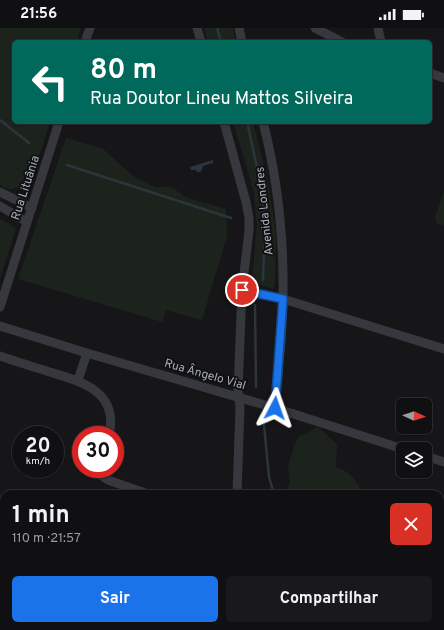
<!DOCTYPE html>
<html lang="pt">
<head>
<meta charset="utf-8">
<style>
	:root { --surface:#101012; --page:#19191b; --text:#f1f3f6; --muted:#9c9d9f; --line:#303032; --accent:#1a73e8 }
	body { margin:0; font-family:Overpass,sans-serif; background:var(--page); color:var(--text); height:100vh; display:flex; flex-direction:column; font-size:15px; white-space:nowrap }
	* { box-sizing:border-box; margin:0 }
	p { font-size:13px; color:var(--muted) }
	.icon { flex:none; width:22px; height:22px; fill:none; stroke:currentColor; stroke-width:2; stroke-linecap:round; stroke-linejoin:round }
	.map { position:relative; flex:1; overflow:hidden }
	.side { position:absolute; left:0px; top:462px; width:444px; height:140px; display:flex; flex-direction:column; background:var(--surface); border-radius:12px 12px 0 0; box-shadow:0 1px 3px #0004,0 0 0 1px var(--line) }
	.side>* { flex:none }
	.guide { position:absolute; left:12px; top:12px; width:420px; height:84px; border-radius:6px; box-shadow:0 1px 3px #0004,0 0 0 1px var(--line); background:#00695c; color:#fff; overflow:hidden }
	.needle { width:26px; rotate:93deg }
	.fabs { position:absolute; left:396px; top:370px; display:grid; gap:8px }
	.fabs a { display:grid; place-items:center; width:36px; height:36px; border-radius:6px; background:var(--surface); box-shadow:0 1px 3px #0004,0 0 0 1px var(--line); font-size:20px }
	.speed { position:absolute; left:12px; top:398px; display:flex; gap:8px; font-size:20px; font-weight:700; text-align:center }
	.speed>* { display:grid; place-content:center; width:52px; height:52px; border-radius:50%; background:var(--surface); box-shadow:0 1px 3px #0004,0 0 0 1px var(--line); line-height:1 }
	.speed small { font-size:10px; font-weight:400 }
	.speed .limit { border:6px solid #d22; background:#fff; color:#111 }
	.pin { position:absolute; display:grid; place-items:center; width:34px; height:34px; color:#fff; margin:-17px; border:2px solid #fff; border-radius:50%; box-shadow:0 1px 4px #0007 }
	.me { position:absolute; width:44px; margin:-22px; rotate:4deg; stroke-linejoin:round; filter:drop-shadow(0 0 3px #0008) }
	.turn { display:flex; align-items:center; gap:14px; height:84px; padding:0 12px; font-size:18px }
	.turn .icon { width:52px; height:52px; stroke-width:2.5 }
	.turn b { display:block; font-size:28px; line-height:34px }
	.round { display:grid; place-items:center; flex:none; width:42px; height:42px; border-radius:6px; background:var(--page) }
	.headline { display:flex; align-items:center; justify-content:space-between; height:68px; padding:0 12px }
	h1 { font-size:24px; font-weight:700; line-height:30px }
	.primary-button { display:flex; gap:8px; margin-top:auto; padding:8px 12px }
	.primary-button a { flex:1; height:46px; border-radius:6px; background:var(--accent); color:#fff; font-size:16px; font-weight:700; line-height:46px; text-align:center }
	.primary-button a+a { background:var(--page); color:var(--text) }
	.status { display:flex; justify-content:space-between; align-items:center; height:28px; padding:0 20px; background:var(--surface); direction:ltr }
	.status svg { height:11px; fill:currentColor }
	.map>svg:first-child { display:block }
</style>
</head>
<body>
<div class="status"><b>21:56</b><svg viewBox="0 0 49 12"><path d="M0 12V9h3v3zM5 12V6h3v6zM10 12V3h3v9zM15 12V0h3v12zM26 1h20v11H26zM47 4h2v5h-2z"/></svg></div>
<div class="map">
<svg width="444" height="602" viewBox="0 0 444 602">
	<rect width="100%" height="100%" fill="#161618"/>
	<path fill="#1c231d" d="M0 0H81L76 14H14V94H50C45 110 32 164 9 161 6 160 2 158 0 156Z
		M204 0H233L236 14H208Z
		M233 94H253L267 149 276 204 275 255 273 261 254 255 252 251 257 197 254 164Z
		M66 110 102 120 133 148 155 159H171L188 170 226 181 227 208 202 292 166 282 162 294 18 251Z
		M444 164V198L437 195 435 189Z
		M0 191 16 200 0 251Z
		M318 399 337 416 336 439C352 445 354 450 362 464L382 466H286L290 454 288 438 294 418 299 409Z
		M354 598H398L397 602H354Z"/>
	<path fill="#2c353c" d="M213 132V135L203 138 201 144H197L196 142H191L190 139Z"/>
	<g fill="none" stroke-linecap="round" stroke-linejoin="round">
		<path stroke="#2c353c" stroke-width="2.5" d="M217 0 221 14
			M0 92 29 115
			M247 94 262 162 265 199 263 252
			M67 137 231 190
			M255 277 256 359
			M264 397 269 449 274 466
			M295 598 296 602"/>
		<path stroke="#37383d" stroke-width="9" d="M197 0 201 14
			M239 0 242 14
			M315 0 342 14
			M378 0 381 14
			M85 14 90 0
			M430 45 444 50
			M224 94 246 174 249 190V203L242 262 238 362 240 379 237 466
			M263 94C278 152 284 210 283 270 283 305 278 344 275 380
			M0 164 32 180
			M0 178 27 194
			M242 262 283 271 444 321
			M0 279 59 94
			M0 298 87 325 275 380 403 421
			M0 328C17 334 34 339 50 344 83 354 119 364 109 407
			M78 352 87 325
			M425 428 444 434
			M99 441 102 448 108 452 148 466
			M440 490 444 488
			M345 598 346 602
			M246 602 247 601
			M401 602V598"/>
	</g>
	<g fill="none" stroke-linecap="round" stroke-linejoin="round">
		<g stroke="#114b97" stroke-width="10">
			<path id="route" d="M242 262 283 271 275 380"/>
		</g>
		<use href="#route" stroke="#1a73e8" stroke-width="7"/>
	</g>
	<g text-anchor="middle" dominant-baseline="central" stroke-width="4" stroke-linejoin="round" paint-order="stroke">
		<g font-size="12" fill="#a8adb8" stroke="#111113">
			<text transform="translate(26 160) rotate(-72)">Rua Lituânia</text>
			<text transform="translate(265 183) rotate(-96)">Avenida Londres</text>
			<text transform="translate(205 347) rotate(16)">Rua Ângelo Vial</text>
		</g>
	</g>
</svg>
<div class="fabs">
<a><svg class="needle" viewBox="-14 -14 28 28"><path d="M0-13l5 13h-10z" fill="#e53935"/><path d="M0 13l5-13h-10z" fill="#9c9d9f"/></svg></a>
<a><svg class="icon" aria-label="layers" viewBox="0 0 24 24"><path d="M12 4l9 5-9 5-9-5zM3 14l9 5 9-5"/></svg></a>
</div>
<div class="speed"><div>20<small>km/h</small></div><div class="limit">30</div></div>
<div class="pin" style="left:242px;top:262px;background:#d93025"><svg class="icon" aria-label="arrive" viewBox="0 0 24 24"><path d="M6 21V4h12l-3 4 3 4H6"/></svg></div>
<svg class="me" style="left:275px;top:380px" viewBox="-20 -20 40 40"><path d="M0-17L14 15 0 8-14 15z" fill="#1a73e8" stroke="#fff" stroke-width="4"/></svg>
<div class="guide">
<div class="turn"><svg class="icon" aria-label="left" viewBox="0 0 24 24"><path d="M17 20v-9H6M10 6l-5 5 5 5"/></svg><div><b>80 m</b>Rua Doutor Lineu Mattos Silveira</div></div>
</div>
<section class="side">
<div class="headline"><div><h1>1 min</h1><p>110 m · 21:57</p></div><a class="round" style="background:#d93025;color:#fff"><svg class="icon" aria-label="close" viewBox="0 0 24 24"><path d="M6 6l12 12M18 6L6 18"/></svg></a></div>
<div class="primary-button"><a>Sair</a><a>Compartilhar</a></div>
</section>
</div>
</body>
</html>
